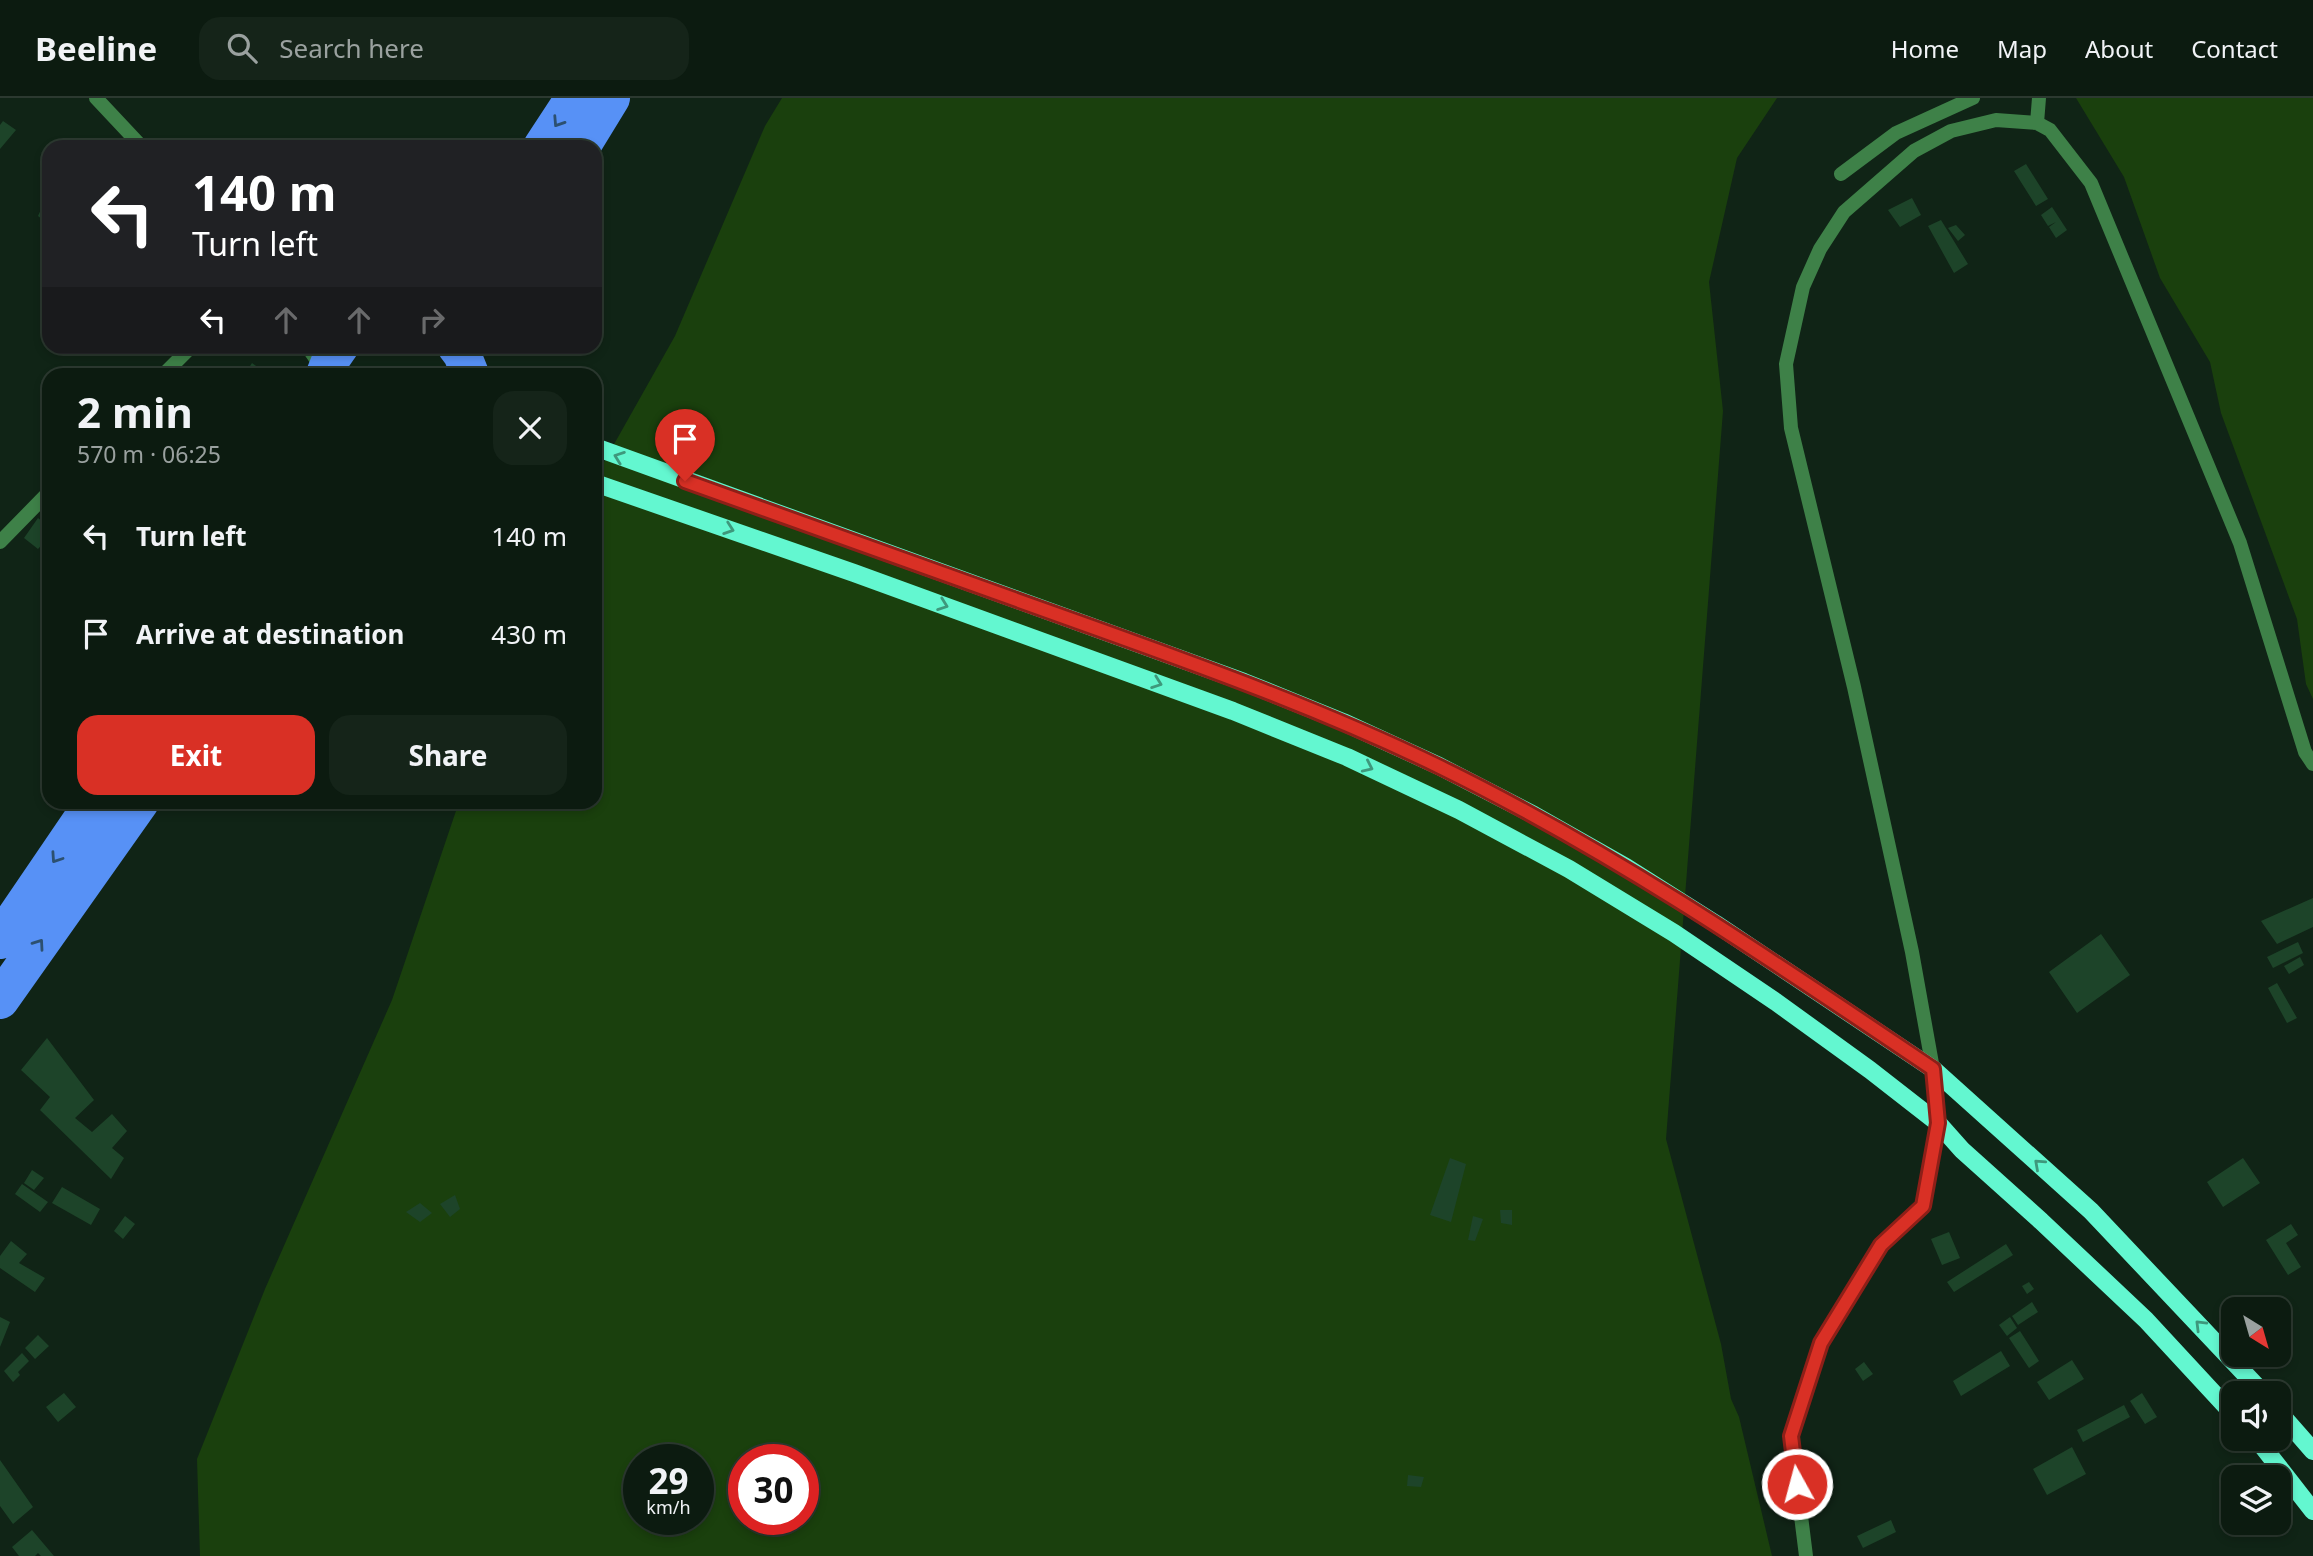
<!DOCTYPE html>
<html lang="en">
<head>
<meta charset="utf-8">
<style>
	:root { --surface:#0c1b10; --page:#152419; --text:#f1f3f6; --muted:#9aa19f; --line:#2c3930; --accent:#d93025 }
	body { margin:0; font-family:"Noto Sans",sans-serif; background:var(--page); color:var(--text); height:100vh; display:flex; flex-direction:column; font-size:26px; white-space:nowrap }
	* { box-sizing:border-box; margin:0 }
	p { font-size:23px; color:var(--muted) }
	.icon { flex:none; width:38px; height:38px; fill:none; stroke:currentColor; stroke-width:2; stroke-linecap:round; stroke-linejoin:round }
	.map { position:relative; flex:1; overflow:hidden }
	.sheet { position:absolute; left:42px; top:270px; width:560px; height:441px; display:flex; flex-direction:column; background:var(--surface); border-radius:21px; box-shadow:0 4px 10px #0003,0 0 0 2px var(--line) }
	.sheet>* { flex:none }
	.banner { position:absolute; left:42px; top:42px; width:560px; height:214px; border-radius:21px; box-shadow:0 4px 10px #0003,0 0 0 2px var(--line); background:#202124; color:#fff; overflow:hidden }
	.needle { width:46px; rotate:143deg }
	.fabs { position:absolute; left:2221px; top:1199px; display:grid; gap:14px }
	.fabs a { display:grid; place-items:center; width:70px; height:70px; border-radius:14px; background:var(--surface); box-shadow:0 4px 10px #0003,0 0 0 2px var(--line); font-size:35px }
	.speed { position:absolute; left:623px; top:1346px; display:flex; gap:14px; font-size:35px; font-weight:700; text-align:center }
	.speed>* { display:grid; place-content:center; width:91px; height:91px; border-radius:50%; background:var(--surface); box-shadow:0 4px 10px #0003,0 0 0 2px var(--line); line-height:1 }
	.speed small { font-size:18px; font-weight:400 }
	.speed .limit { border:10px solid #d22; background:#fff; color:#111 }
	.pin { position:absolute; display:grid; place-items:center; width:60px; height:60px; color:#fff; margin:-72px -30px; border-radius:50% 50% 50% 0; rotate:-45deg; box-shadow:0 0 7px #0007 }
	.pin .icon { rotate:45deg }
	.me { position:absolute; width:77px; margin:-38px; rotate:353deg; stroke-linejoin:round; filter:drop-shadow(0 0 5px #0008) }
	.turn { display:flex; align-items:center; gap:24px; height:147px; padding:0 35px; font-size:32px }
	.turn .icon { width:91px; height:91px; stroke-width:2.5 }
	.turn b { display:block; font-size:49px; line-height:60px }
	.lanes { display:flex; align-items:center; height:66px; padding:0 35px; background:#0003; justify-content:center; gap:35px; direction:ltr }
	.lanes .off { opacity:.35 }
	.round { display:grid; place-items:center; flex:none; width:74px; height:74px; border-radius:21px; background:var(--page) }
	.summary { display:flex; align-items:center; justify-content:space-between; height:119px; padding:0 35px }
	h1 { font-size:42px; font-weight:700; line-height:52px }
	.button { display:flex; gap:14px; margin-top:auto; padding:14px 35px }
	.button a { flex:1; height:80px; border-radius:21px; background:var(--accent); color:#fff; font-size:28px; font-weight:700; line-height:80px; text-align:center }
	.button a+a { background:var(--page); color:var(--text) }
	ul { padding:0; list-style:none }
	li { display:flex; align-items:center; gap:21px; height:98px; padding:0 35px }
	li div { flex:1 }
	li b { display:block; font-size:26px }
	li em { font-style:normal }
	header { display:flex; align-items:center; gap:42px; box-sizing:border-box; height:98px; padding:0 35px; background:var(--surface); border-bottom:2px solid var(--line) }
	header strong { font-size:33px }
	nav { display:flex; gap:38px; margin-inline-start:auto; font-size:24px }
	.search { width:490px; height:63px; background:var(--page); display:flex; align-items:center; gap:18px; box-sizing:border-box; padding:0 24px; border-radius:21px; color:var(--muted); font-size:26px }
	.map>svg:first-child { display:block }
</style>
</head>
<body>
<header>
<strong>Beeline</strong>
<div class="search"><svg class="icon" aria-label="search" viewBox="0 0 24 24"><circle cx="10" cy="10" r="6"/><path d="M15 15l6 6"/></svg>Search here</div>
<nav><a>Home</a><a>Map</a><a>About</a><a>Contact</a></nav>
</header>
<div class="map">
<svg width="2313" height="1458" viewBox="0 0 2313 1458">
	<rect width="100%" height="100%" fill="#102416"/>
	<path fill="#1a400d" fill-rule="evenodd" d="M782 0H1777L1737 60 1709 184 1723 313 1666 1041 1721 1246 1731 1301 1739 1319 1772 1458H200L197 1361 265 1191 392 902 459 704H595V380L675 238 765 28ZM639 1362H698V1421H639ZM744 1362H803V1421H744Z
		M2076 0H2313V601L2306 586 2297 521 2221 315 2210 264 2160 180 2124 79Z"/>
	<path fill="#1d4429" d="M3 23 16 32 0 51V27Z
		M2026 66 2048 101 2036 108 2014 73Z
		M1912 100 1921 117 1900 129 1888 112Z
		M43 107 49 111V127L38 118Z
		M2052 109 2067 132 2056 140 2049 129 2056 124 2048 128 2041 117Z
		M1941 122 1968 166 1954 175 1928 128Z
		M1956 127 1965 137 1958 143 1948 130Z
		M252 265 267 276H245Z
		M38 420 49 429V439L38 451 24 440Z
		M2313 800V829L2277 846 2261 823Z
		M2101 836 2130 877 2077 915 2049 874Z
		M2298 844 2303 855 2273 870 2267 859Z
		M2300 859 2304 867 2289 876 2284 868Z
		M2277 885 2297 920 2287 925 2268 890Z
		M47 940 94 1002 75 1020 92 1034 112 1016 127 1033 112 1050 124 1060 111 1081 40 1012 50 999 21 972Z
		M1450 1060 1466 1066 1451 1124 1430 1117Z
		M2243 1060 2260 1085 2223 1109 2207 1084Z
		M32 1072 44 1080 34 1092 24 1085Z
		M22 1086 48 1104 40 1114 15 1096Z
		M62 1089 100 1111 91 1127 52 1105Z
		M455 1097 460 1111 450 1119 440 1106Z
		M420 1105 432 1115 420 1124 406 1114Z
		M1500 1112H1512V1127L1501 1125Z
		M125 1118 135 1126 123 1141 114 1133Z
		M1473 1118 1483 1121 1475 1143 1468 1142Z
		M2291 1126 2298 1137 2286 1145 2301 1169 2288 1177 2266 1142Z
		M1949 1134 1960 1160 1942 1167 1931 1141Z
		M11 1143 27 1156 19 1165 45 1180 35 1194 0 1170V1158Z
		M2006 1146 2013 1157 1954 1194 1947 1184Z
		M2029 1184 2034 1191 2027 1196 2022 1188Z
		M2032 1204 2038 1214 2018 1227 2012 1218Z
		M0 1219 10 1224 0 1249Z
		M2010 1219 2017 1230 2007 1238 1999 1227Z
		M2020 1233 2039 1263 2029 1270 2009 1240Z
		M38 1237 49 1248 35 1261 25 1250Z
		M2001 1253 2010 1268 1961 1298 1953 1283Z
		M22 1255 29 1263 18 1274 20 1277 13 1284 4 1273Z
		M2072 1262 2084 1281 2049 1302 2037 1284Z
		M1864 1264 1873 1276 1863 1283 1855 1271Z
		M64 1295 76 1309 58 1324 46 1309Z
		M2142 1295 2157 1319 2145 1326 2130 1303Z
		M2124 1307 2130 1319 2083 1344 2077 1332Z
		M2072 1349 2086 1376 2047 1397 2033 1371Z
		M0 1362 33 1409 13 1426 0 1408Z
		M1408 1377 1424 1379 1421 1389 1407 1388Z
		M1891 1422 1896 1434 1863 1450 1857 1438Z
		M32 1432 54 1458H41L38 1455 35 1458H19L12 1449Z"/>
	<g fill="none" stroke-linecap="round" stroke-linejoin="round">
		<path stroke="#3e8148" stroke-width="14" d="M96 0 142 49
			M2037 25 2039 0
			M1841 76 1896 35 1973 0
			M307 248 322 270
			M164 276 192 248
			M0 444 49 394
			M1806 1458 1791 1338 1821 1245 1881 1147 1923 1108 1938 1025 1933 971 1912 854 1854 589 1791 330 1786 266 1803 189 1820 151 1844 114 1914 53 1951 33 1996 22 2037 25 2050 32 2091 85 2240 445 2305 654 2313 666"/>
		<path stroke="#63f7d0" stroke-width="18" d="M595 349 1244 584 1343 624 1439 668 1534 717 1626 769 1716 826 1933 971 2091 1113 2263 1295
			M595 385 854 475 1233 613 1347 659 1459 712 1569 771 1674 835 1776 904 1870 972 1938 1025 1962 1052 2041 1123 2146 1222 2233 1316
			M2278 1313 2313 1353
			M2256 1340 2313 1413"/>
		<path stroke="#5791f6" stroke-width="38" d="M542 49 574 0
			M581 49 611 0
			M456 248 462 256 470 276
			M325 276 331 261 340 248
			M0 842 94 704
			M0 902 140 704"/>
	</g>
	<defs><path id="oneway-chevron" d="M-2-3.5L2.5 0L-2 3.5" fill="none" stroke-width="1.6" stroke-linecap="round" stroke-linejoin="round" transform="scale(1.75)"/></defs>
	<g stroke="#2c5070">
		<use href="#oneway-chevron" transform="translate(558 24) rotate(123)"/>
		<use href="#oneway-chevron" transform="translate(56 760) rotate(124)"/>
		<use href="#oneway-chevron" transform="translate(39 846) rotate(-55)"/>
	</g>
	<g stroke="#3e987c">
		<use href="#oneway-chevron" transform="translate(619 359) rotate(-160)"/>
		<use href="#oneway-chevron" transform="translate(729 431) rotate(19)"/>
		<use href="#oneway-chevron" transform="translate(943 507) rotate(20)"/>
		<use href="#oneway-chevron" transform="translate(1157 585) rotate(20)"/>
		<use href="#oneway-chevron" transform="translate(1368 669) rotate(25)"/>
		<use href="#oneway-chevron" transform="translate(2039 1066) rotate(-138)"/>
		<use href="#oneway-chevron" transform="translate(2200 1227) rotate(-135)"/>
	</g>
	<g fill="none" stroke-linecap="round" stroke-linejoin="round">
		<g stroke="#8d1f18" stroke-width="18">
			<path id="route" d="M685 383C816 430 947 477 1078 524 1201 568 1323 612 1440 669 1614 754 1773 863 1933 971L1938 1025 1923 1108 1881 1147 1821 1245 1791 1338 1797 1386"/>
		</g>
		<use href="#route" stroke="#d93025" stroke-width="12"/>
	</g>
</svg>
<div class="fabs">
<a><svg class="needle" viewBox="-14 -14 28 28"><path d="M0-13l5 13h-10z" fill="#e53935"/><path d="M0 13l5-13h-10z" fill="#9aa19f"/></svg></a>
<a><svg class="icon" aria-label="sound" viewBox="0 0 24 24"><path d="M4 9h4l5-4v14l-5-4H4zM17 9q2 3 0 6"/></svg></a>
<a><svg class="icon" aria-label="layers" viewBox="0 0 24 24"><path d="M12 4l9 5-9 5-9-5zM3 14l9 5 9-5"/></svg></a>
</div>
<div class="speed"><div>29<small>km/h</small></div><div class="limit">30</div></div>
<div class="pin" style="left:685px;top:383px;background:#d93025"><svg class="icon" aria-label="arrive" viewBox="0 0 24 24"><path d="M6 21V4h12l-3 4 3 4H6"/></svg></div>
<svg class="me" style="left:1797px;top:1386px" viewBox="-20 -20 40 40"><circle r="17" fill="#d93025" stroke="#fff" stroke-width="3"/><path d="M0-11L8 9 0 5-8 9z" fill="#fff"/></svg>
<div class="banner">
<div class="turn"><svg class="icon" aria-label="left" viewBox="0 0 24 24"><path d="M17 20v-9H6M10 6l-5 5 5 5"/></svg><div><b>140 m</b>Turn left</div></div>
<div class="lanes"><svg class="icon" aria-label="left" viewBox="0 0 24 24"><path d="M17 20v-9H6M10 6l-5 5 5 5"/></svg><svg class="icon off" aria-label="ahead" viewBox="0 0 24 24"><path d="M12 20V5M6 11l6-6 6 6"/></svg><svg class="icon off" aria-label="ahead" viewBox="0 0 24 24"><path d="M12 20V5M6 11l6-6 6 6"/></svg><svg class="icon off" aria-label="right" viewBox="0 0 24 24"><path d="M7 20v-9h11M14 6l5 5-5 5"/></svg></div>
</div>
<section class="sheet">
<div class="summary"><div><h1>2 min</h1><p>570 m · 06:25</p></div><a class="round"><svg class="icon" aria-label="close" viewBox="0 0 24 24"><path d="M6 6l12 12M18 6L6 18"/></svg></a></div>
<ul>
<li><svg class="icon" aria-label="left" viewBox="0 0 24 24"><path d="M17 20v-9H6M10 6l-5 5 5 5"/></svg><div><b>Turn left</b></div><em>140 m</em></li>
<li><svg class="icon" aria-label="arrive" viewBox="0 0 24 24"><path d="M6 21V4h12l-3 4 3 4H6"/></svg><div><b>Arrive at destination</b></div><em>430 m</em></li>
</ul>
<div class="button"><a>Exit</a><a>Share</a></div>
</section>
</div>
</body>
</html>
